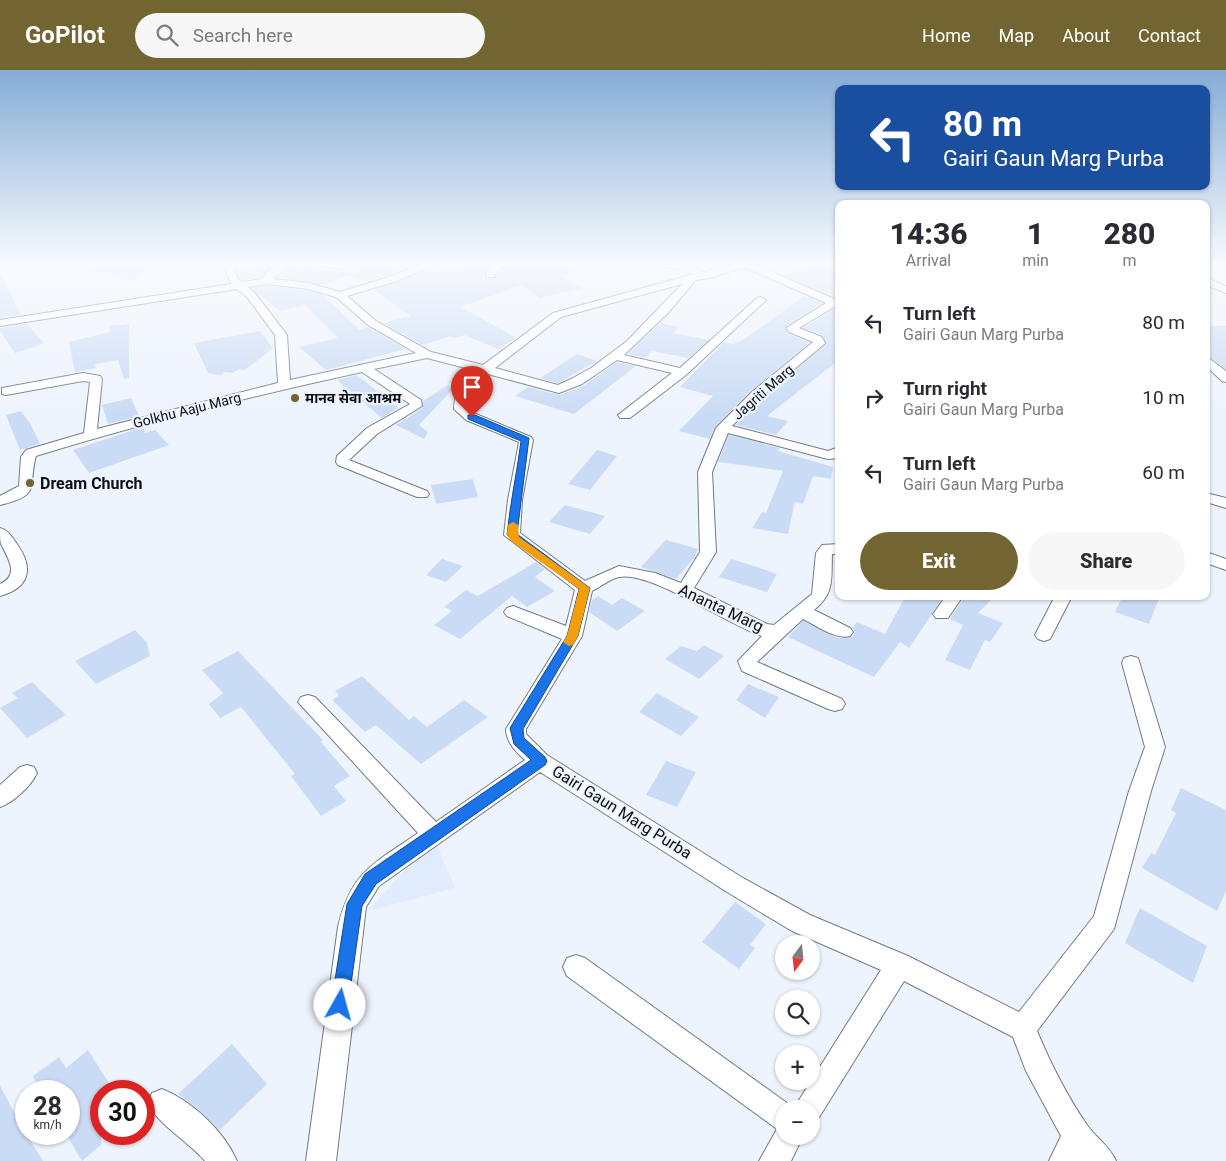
<!DOCTYPE html>
<html lang="en">
<head>
<meta charset="utf-8">
<style>
	:root { --surface:#fff; --page:#f7f7f7; --text:#2b2b33; --muted:#7c7c81; --accent:#736532 }
	body { margin:0; font-family:Roboto,"Noto Sans Devanagari",sans-serif; background:var(--page); color:var(--text); height:100vh; display:flex; flex-direction:column; font-size:19px; white-space:nowrap }
	* { box-sizing:border-box; margin:0 }
	p { font-size:16px; color:var(--muted) }
	.icon { flex:none; width:28px; height:28px; fill:none; stroke:currentColor; stroke-width:2; stroke-linecap:round; stroke-linejoin:round }
	.map { position:relative; flex:1; overflow:hidden }
	.side { position:absolute; left:835px; top:130px; width:375px; height:400px; display:flex; flex-direction:column; background:var(--surface); border-radius:10px; box-shadow:0 1px 4px #0004 }
	.side>* { flex:none }
	.top-card { position:absolute; left:835px; top:15px; width:375px; height:105px; border-radius:10px; box-shadow:0 1px 4px #0004; background:#1a4fa0; color:#fff; overflow:hidden }
	.needle { width:32px; rotate:195deg }
	.controls { position:absolute; left:775px; top:865px; display:grid; gap:10px }
	.controls a { display:grid; place-items:center; width:45px; height:45px; border-radius:50%; background:var(--surface); box-shadow:0 1px 4px #0004; font-size:25px }
	.speed { position:absolute; left:15px; top:1010px; display:flex; gap:10px; font-size:25px; font-weight:700; text-align:center }
	.speed>* { display:grid; place-content:center; width:65px; height:65px; border-radius:50%; background:var(--surface); box-shadow:0 1px 4px #0004; line-height:1 }
	.speed small { font-size:12px; font-weight:400 }
	.speed .limit { border:8px solid #d22; background:#fff; color:#111 }
	.pin { position:absolute; display:grid; place-items:center; width:42px; height:42px; color:#fff; margin:-51px -21px; border-radius:50% 50% 50% 0; rotate:-45deg; box-shadow:0 0 5px #0007 }
	.pin .icon { rotate:45deg }
	.me { position:absolute; width:55px; margin:-28px; rotate:7deg; stroke-linejoin:round; filter:drop-shadow(0 0 4px #0008) }
	.turn { display:flex; align-items:center; gap:18px; height:105px; padding:0 25px; font-size:22px }
	.turn .icon { width:65px; height:65px; stroke-width:2.5 }
	.turn b { display:block; font-size:35px; line-height:42px }
	.eta { display:flex; justify-content:space-evenly; align-items:center; height:85px; text-align:center }
	.eta b { font-size:30px; font-weight:800; line-height:35px }
	.cta { display:flex; gap:10px; margin-top:auto; padding:10px 25px }
	.cta a { flex:1; height:58px; border-radius:30px; background:var(--accent); color:#fff; font-size:20px; font-weight:800; line-height:58px; text-align:center }
	.cta a+a { background:var(--page); color:var(--text) }
	ul { padding:0; list-style:none }
	li { display:flex; align-items:center; gap:15px; height:75px; padding:0 25px }
	li div { flex:1 }
	li b { display:block; font-size:19px }
	li em { font-style:normal }
	header { display:flex; align-items:center; gap:30px; box-sizing:border-box; height:70px; padding:0 25px; background:var(--accent); color:#fff }
	header strong { font-size:24px }
	nav { display:flex; gap:28px; margin-inline-start:auto; font-size:18px }
	.search { width:350px; height:45px; background:var(--page); display:flex; align-items:center; gap:12px; box-sizing:border-box; padding:0 18px; border-radius:28px; color:var(--muted); font-size:19px }
	.map>svg:first-child { display:block }
</style>
</head>
<body>
<header>
<strong>GoPilot</strong>
<div class="search"><svg class="icon" aria-label="search" viewBox="0 0 24 24"><circle cx="10" cy="10" r="6"/><path d="M15 15l6 6"/></svg>Search here</div>
<nav><a>Home</a><a>Map</a><a>About</a><a>Contact</a></nav>
</header>
<div class="map">
<svg width="1226" height="1091" viewBox="0 0 1226 1091">
	<rect width="100%" height="100%" fill="#eef4fd"/>
	<path fill="#e0ebfd" d="M434 768 455 818 368 841Z"/>
	<path fill="#cadbf5" d="M89 191H167L132 208 88 201Z
		M342 191H387L413 196 365 212 348 205 323 215 278 208 293 196 357 203 364 198 360 194Z
		M479 191H495L485 200 487 209 496 208 498 203 511 191H555L577 200 561 207 583 218 540 228 521 215 461 237 516 268 498 279 465 265 454 268 451 266 422 275 384 253 411 246 375 220 430 199 450 202Z
		M813 191H839V229L786 206Z
		M266 193 272 197 262 207 242 210 240 208 238 202Z
		M0 203 21 245 0 248Z
		M267 216 308 221 323 225 359 260 368 257 406 279 326 300 299 277 338 268 305 235 280 241 252 218Z
		M804 226 822 233 784 258 788 264 809 273 751 321 715 357 710 369 679 361 713 326 680 317 724 272 733 274 743 270Z
		M834 239 839 240V290L767 346 788 351 776 365 736 355 761 329 826 274 823 265 803 258Z
		M660 253 679 257 673 263 709 270 688 288 652 281 645 288 628 284Z
		M27 254 44 273 15 283 0 261V258Z
		M129 254V308L124 309 118 290 95 294 96 298 75 302 69 272 110 262 109 256Z
		M1206 256H1226V299L1206 284Z
		M260 261 273 278 245 300 239 299 233 303 225 302 221 305 208 303 194 273Z
		M577 284 597 291 558 313 540 308Z
		M617 292 636 296 574 344 515 326 528 317 560 325 583 316Z
		M357 305 398 338 382 348 337 310Z
		M448 315 452 320 419 355 428 362 424 369 396 355 423 338V331Z
		M131 328 139 346 108 354 102 335Z
		M21 341 30 353 40 374 20 380 6 345Z
		M143 357 145 363 155 360 169 375 89 403 73 380Z
		M729 365 779 378 778 381 833 397 831 409 813 406 803 434 795 432 788 464 752 458 762 442 766 443 783 401 718 392Z
		M597 380 617 386 590 420 568 414Z
		M473 409 478 427 436 434 431 415Z
		M565 435 605 446 590 464 549 452Z
		M666 470 698 479 694 488 676 509 641 497Z
		M442 489 463 496 446 512 426 505Z
		M731 489 754 496 777 504 767 522 719 507Z
		M536 492 545 499 535 507 555 521 527 537 512 526 460 569 434 555 452 541 444 537 466 520 478 526Z
		M598 526 612 535 622 528 645 541 617 561 589 542 592 530Z
		M898 526H944L909 578 900 572 874 607 788 567 803 551 838 568 852 567 855 562 852 558 857 552 885 564 904 529Z
		M965 526H995L978 543 1003 553 990 572 985 570 970 600 945 590 963 555 950 549Z
		M1123 526H1160L1149 554 1115 542Z
		M135 560 147 573 150 586 96 614 75 591Z
		M704 575 724 586 699 609 665 589 681 576 697 581Z
		M238 581 323 670 321 672 350 706 334 716 346 731 321 746 291 706 295 704 241 637 220 648 209 634 223 623 202 600Z
		M362 606 409 650 414 646 427 657 464 630 488 647 421 694 376 655 365 662 332 630 339 625 335 621Z
		M32 612 66 645 27 668 0 638 18 628 12 623Z
		M748 614 779 627 765 648 736 630Z
		M657 623 699 647 681 666 639 642Z
		M666 691 696 702 677 737 646 725Z
		M1181 718 1226 740V821L1217 841 1142 798 1151 783 1155 785 1176 743 1171 740Z
		M735 832 766 854 750 875 755 878 739 899 702 872Z
		M1140 838 1207 876 1193 913 1125 873Z
		M232 974 267 1014 220 1060 197 1038 178 1024Z
		M88 980 114 1021H101V1075L82 1091 69 1069V1021H41L33 1006 59 987 66 998Z
		M0 1016 26 1064 43 1091H0Z"/>
	<g fill="none" stroke-linecap="round" stroke-linejoin="round">
		<g stroke="#727b88" stroke-width="2">
			<path id="minor" d="M222 191H232L238 209 242 212 263 209C272 182 338 191 360 196L362 198 357 201 294 193 273 209 309 213 340 222 389 207 430 191H443L397 211 347 226 376 251 431 282 483 295 553 243 694 204 679 199 637 194 632 191 681 193 704 202 741 191H759L754 194 839 231V238L834 237 799 258 822 267 825 273 823 275 760 328 732 356 828 381 839 377V388L828 389 728 363 712 402 716 482 694 518 767 554 774 555 812 524 816 483 822 475 839 474V484H832C831 509 835 523 814 540L850 558 853 562 850 566C836 570 817 556 803 549L757 592 842 629 845 634 842 639 835 641 828 639 742 601 738 591 762 566C730 556 650 500 619 507 610 509 600 517 592 521L582 566 526 659V664L547 685 743 808 810 845 908 886 1019 942 1094 846 1129 721 1145 677 1122 593 1124 588 1131 586 1138 588 1165 677 1151 721 1114 859 1037 961C1050 992 1067 1026 1087 1055 1096 1068 1109 1075 1116 1091H1049L1061 1066 1026 1001 1013 967 904 911 818 1049 811 1052V1039H784V1066H803L791 1091H759L777 1059 567 906 563 897 567 888 576 885 585 888 794 1038 881 900 792 861 727 822 540 702 379 816 366 837 336 1091H306L338 857C351 801 374 794 418 763L298 632 301 627 308 625 315 627 436 752 525 690C516 682 506 672 506 659L562 569 507 546 504 542 507 538 513 536 566 556 575 520 504 465 508 430 519 372 466 350 454 339C454 321 464 312 477 301L427 288 374 299 421 330 422 336 377 364 349 390 427 421 429 424 427 427H417L338 395 336 392 337 386 367 358 410 334 362 302C252 326 143 353 36 386 27 417 43 425 0 435V426L19 416 21 387 26 380 84 363 90 312 83 311 6 325 2 324V318L83 303 100 306 102 309 97 359 278 313 275 265 247 227 237 219 0 256V250L231 214ZM744 197 826 233 786 258 789 262 813 272 752 322 716 358 698 402 700 482 681 513 655 503 619 496 585 511 520 463 522 430 533 370 531 367 476 344 466 338C466 321 477 314 488 304L559 323 582 314 617 290 672 303 618 345 620 348H630L686 305 766 230 761 227 757 228 680 298 624 285 667 244 696 210 710 208ZM267 214 308 219 336 227 368 255 416 283 290 310 287 265 255 223 248 217ZM682 214 627 271 591 298 573 308 558 315 495 298 561 247Z
				M498 191H509L496 202 495 207H487L486 201Z
				M1206 208 1226 216V223L1206 215Z
				M1206 286 1226 301V312L1222 311 1206 296Z
				M1206 423 1226 428V438L1206 432Z
				M0 458C8 460 12 467 17 474 34 498 30 518 0 526V514C20 505 8 488 1 474 0 470 0 463 0 458Z
				M1206 482 1226 489V500L1206 493Z
				M946 526H963L948 548H936L933 544Z
				M1055 526H1072L1050 569 1044 571 1038 569 1035 565Z
				M27 695 34 697 37 703C31 716 14 732 0 737V715L20 697Z
				M162 1019C192 1031 224 1061 237 1091H205C189 1072 156 1053 148 1033L152 1023Z"/>
		</g>
		<use href="#minor" fill="#fff" fill-rule="evenodd"/>
	</g>
	<linearGradient id="sky" x2="0" y2="1"><stop stop-color="#85acd6"/><stop offset="0.56" stop-color="#f7fafe"/><stop offset="1" stop-color="#f7fafe" stop-opacity="0"/></linearGradient>
	<rect width="1226" height="344" fill="url(#sky)"/>
	<path fill="#1a73e8" stroke="#114b97" d="M468 345H475L529 368 517 464 590 518 578 566 523 659 524 668 545 687 547 691 545 695 376 814 362 836 348 935 346 941 340 943 334 941 331 935 347 834 365 804 531 690 514 674 510 658 567 566 579 519 507 465C510 433 517 403 521 371L468 349Z"/>
	<path fill="#f59e0b" d="M513 452 518 455 519 467 590 518 578 566 573 575 569 576 563 572 567 566 579 519 511 471 507 465 508 455Z"/>
	<g fill="#736532" stroke="#eef4fd" stroke-width="2">
		<circle cx="295" cy="328" r="5"/>
		<circle cx="30" cy="413" r="5"/>
	</g>
	<g text-anchor="middle" dominant-baseline="central" stroke-width="4.5" stroke-linejoin="round" paint-order="stroke">
		<g font-size="14" fill="#0c0f14" stroke="#eef4fd">
			<text transform="translate(763 322) rotate(-41)">Jagriti Marg</text>
			<text transform="translate(187 340) rotate(-14)">Golkhu Aaju Marg</text>
		</g>
		<g font-size="14" font-weight="bold" fill="#0c0f14" stroke="#eef4fd" text-anchor="start">
			<text x="305" y="328">मानव सेवा आश्रम</text>
		</g>
		<g font-size="16" font-weight="bold" fill="#0c0f14" stroke="#eef4fd" text-anchor="start">
			<text x="40" y="413">Dream Church</text>
		</g>
		<g font-size="16" fill="#0c0f14" stroke="#eef4fd">
			<text transform="translate(721 538) rotate(25)">Ananta Marg</text>
			<text transform="translate(622 742) rotate(32)">Gairi Gaun Marg Purba</text>
		</g>
	</g>
</svg>
<div class="controls">
<a><svg class="needle" viewBox="-14 -14 28 28"><path d="M0-13l5 13h-10z" fill="#e53935"/><path d="M0 13l5-13h-10z" fill="#7c7c81"/></svg></a>
<a><svg class="icon" aria-label="search" viewBox="0 0 24 24"><circle cx="10" cy="10" r="6"/><path d="M15 15l6 6"/></svg></a>
<a>+</a>
<a>−</a>
</div>
<div class="speed"><div>28<small>km/h</small></div><div class="limit">30</div></div>
<div class="pin" style="left:472px;top:347px;background:#d93025"><svg class="icon" aria-label="arrive" viewBox="0 0 24 24"><path d="M6 21V4h12l-3 4 3 4H6"/></svg></div>
<svg class="me" style="left:340px;top:935px" viewBox="-20 -20 40 40"><circle r="19" fill="#fff"/><path d="M0-13L10 11 0 6-10 11z" fill="#1a73e8"/></svg>
<div class="top-card">
<div class="turn"><svg class="icon" aria-label="left" viewBox="0 0 24 24"><path d="M17 20v-9H6M10 6l-5 5 5 5"/></svg><div><b>80 m</b>Gairi Gaun Marg Purba</div></div>
</div>
<section class="side">
<div class="eta">
<div><b>14:36</b><p>Arrival</p></div>
<div><b>1</b><p>min</p></div>
<div><b>280</b><p>m</p></div>
</div>
<ul>
<li><svg class="icon" aria-label="left" viewBox="0 0 24 24"><path d="M17 20v-9H6M10 6l-5 5 5 5"/></svg><div><b>Turn left</b><p>Gairi Gaun Marg Purba</p></div><em>80 m</em></li>
<li><svg class="icon" aria-label="right" viewBox="0 0 24 24"><path d="M7 20v-9h11M14 6l5 5-5 5"/></svg><div><b>Turn right</b><p>Gairi Gaun Marg Purba</p></div><em>10 m</em></li>
<li><svg class="icon" aria-label="left" viewBox="0 0 24 24"><path d="M17 20v-9H6M10 6l-5 5 5 5"/></svg><div><b>Turn left</b><p>Gairi Gaun Marg Purba</p></div><em>60 m</em></li>
</ul>
<div class="cta"><a>Exit</a><a>Share</a></div>
</section>
</div>
</body>
</html>
